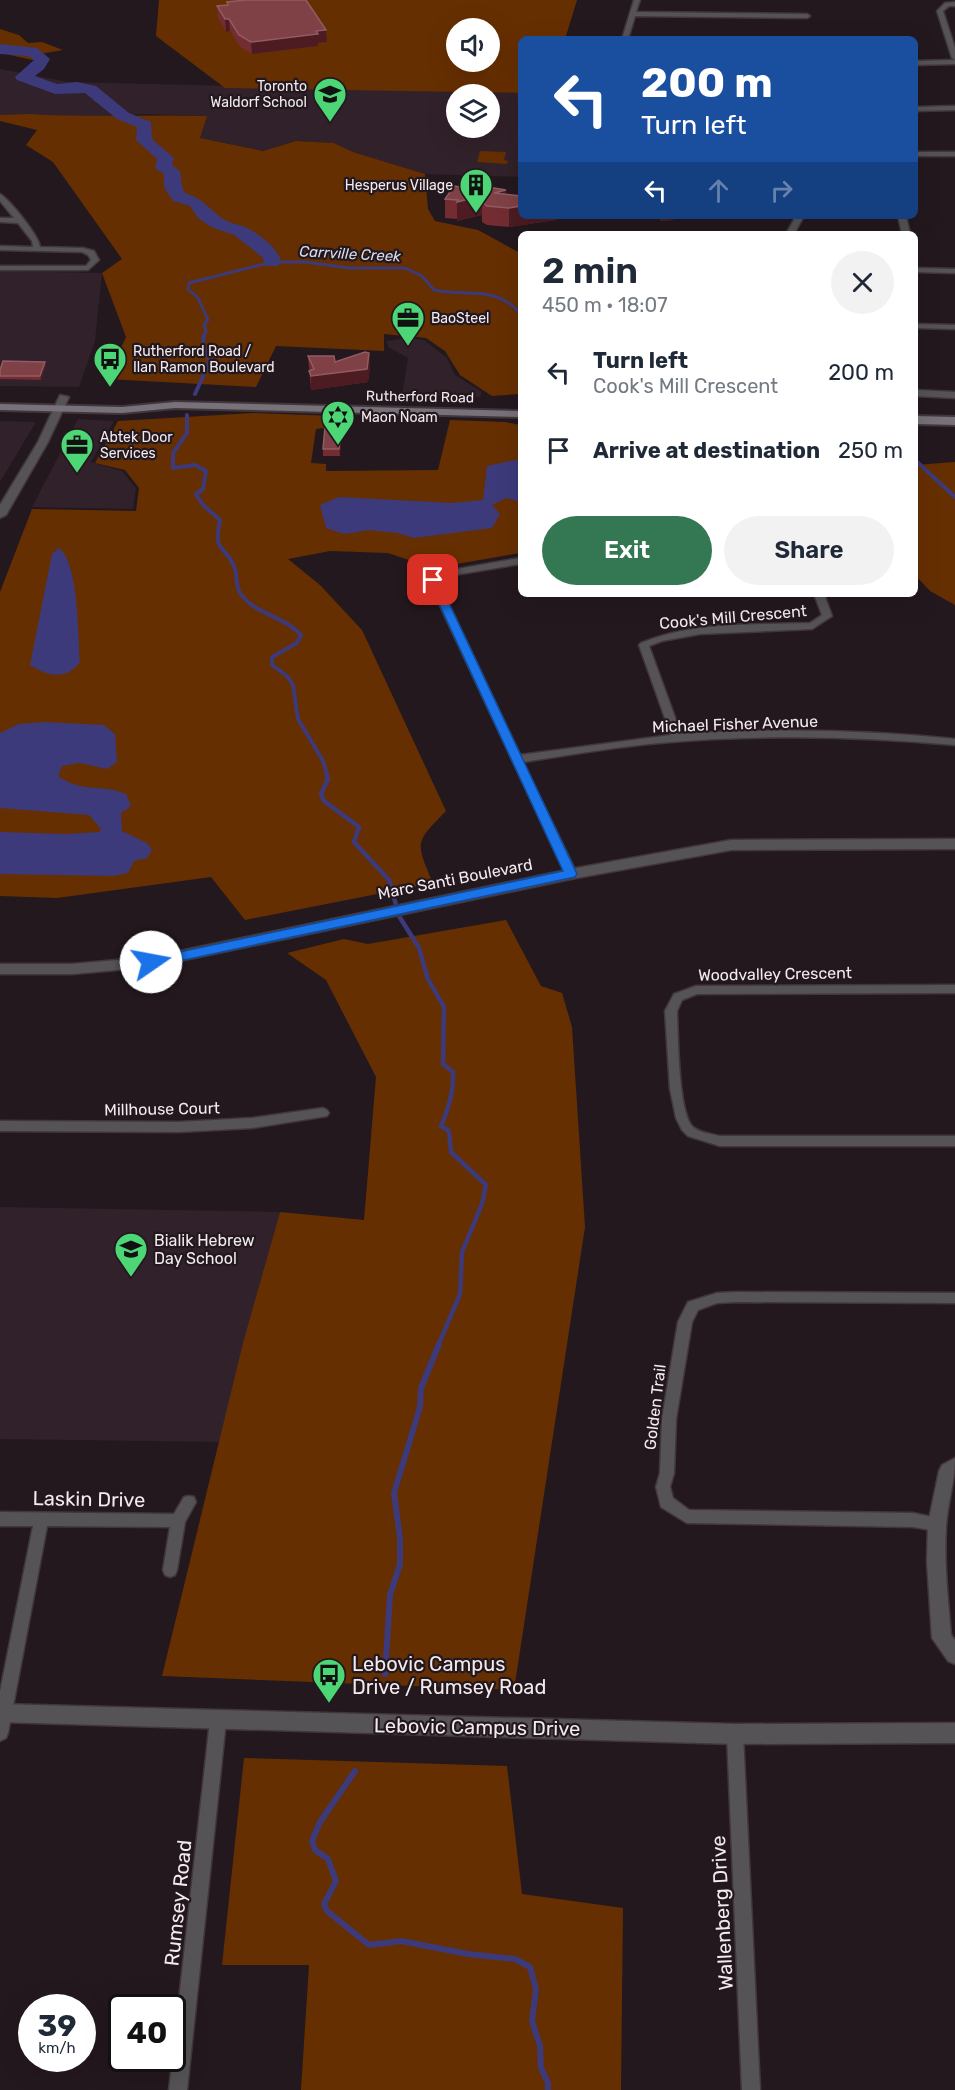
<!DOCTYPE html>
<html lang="en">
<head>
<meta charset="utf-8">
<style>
	:root { --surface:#fff; --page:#f2f2f3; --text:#1f2937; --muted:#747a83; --accent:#337753 }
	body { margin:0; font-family:Rubik,sans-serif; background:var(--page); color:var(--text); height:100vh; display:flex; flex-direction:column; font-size:22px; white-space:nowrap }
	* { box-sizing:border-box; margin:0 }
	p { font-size:20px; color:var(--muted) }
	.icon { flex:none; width:33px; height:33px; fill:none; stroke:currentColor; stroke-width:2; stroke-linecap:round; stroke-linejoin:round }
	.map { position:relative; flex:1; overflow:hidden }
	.panel { position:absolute; left:518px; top:231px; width:400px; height:366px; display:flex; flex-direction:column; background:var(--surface); border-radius:9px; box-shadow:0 6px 24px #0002 }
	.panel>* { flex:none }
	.hud { position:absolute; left:518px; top:36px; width:400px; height:183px; border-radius:9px; box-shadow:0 6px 24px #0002; background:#1a4fa0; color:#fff; overflow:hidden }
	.buttons { position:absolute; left:446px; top:18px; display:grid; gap:12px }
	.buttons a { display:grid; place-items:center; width:54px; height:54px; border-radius:50%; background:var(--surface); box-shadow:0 6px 24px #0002; font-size:30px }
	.speed { position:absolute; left:18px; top:1994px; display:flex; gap:12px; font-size:30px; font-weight:700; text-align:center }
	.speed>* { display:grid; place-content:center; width:78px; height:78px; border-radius:50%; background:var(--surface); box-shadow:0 6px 24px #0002; line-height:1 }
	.speed small { font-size:15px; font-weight:400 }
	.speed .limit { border:3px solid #111; border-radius:9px; background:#fff; color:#111 }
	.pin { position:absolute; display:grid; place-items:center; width:51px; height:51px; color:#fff; margin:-26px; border-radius:12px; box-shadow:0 3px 9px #0006 }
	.me { position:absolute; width:66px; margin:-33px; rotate:78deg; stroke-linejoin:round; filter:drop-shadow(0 0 4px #0008) }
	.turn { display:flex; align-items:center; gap:21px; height:126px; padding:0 24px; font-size:27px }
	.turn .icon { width:78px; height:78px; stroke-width:2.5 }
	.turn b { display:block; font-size:42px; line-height:51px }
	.lanes { display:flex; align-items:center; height:57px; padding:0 24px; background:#0003; justify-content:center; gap:30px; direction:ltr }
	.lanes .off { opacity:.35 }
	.round { display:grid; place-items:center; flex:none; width:63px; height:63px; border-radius:32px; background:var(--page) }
	.headline { display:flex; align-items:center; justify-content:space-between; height:102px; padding:0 24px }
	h1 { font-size:36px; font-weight:600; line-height:45px }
	.action { display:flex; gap:12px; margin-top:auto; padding:12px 24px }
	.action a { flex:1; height:69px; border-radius:36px; background:var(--accent); color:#fff; font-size:24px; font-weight:600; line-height:69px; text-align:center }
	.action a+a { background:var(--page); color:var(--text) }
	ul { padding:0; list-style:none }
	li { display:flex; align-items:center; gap:18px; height:78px; padding:0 24px }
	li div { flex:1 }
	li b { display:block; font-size:22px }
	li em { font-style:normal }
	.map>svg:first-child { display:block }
</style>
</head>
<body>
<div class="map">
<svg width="955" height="2090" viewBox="0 0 955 2090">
	<rect width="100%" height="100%" fill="#23181e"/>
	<path fill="#31212a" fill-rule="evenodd" d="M0 69 69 82 520 93V177L425 174 353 152 334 143 296 141 263 151 200 138 206 116 145 114 85 118 0 115ZM456 94H489V128H456Z
		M0 271 102 273 95 341 79 387 0 386Z
		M406 338 424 340 447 358 455 375 482 392 480 397 402 395 408 358 388 347 387 341Z
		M78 419 114 421 91 462 122 471 136 488 133 509 32 507Z
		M0 421 36 422 0 482Z
		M0 1207 280 1212 219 1442 0 1439Z"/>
	<path fill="#662f01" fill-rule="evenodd" d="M159 0H577L565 39H520V93L225 88 156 36ZM456 28H489V62H456Z
		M0 29 19 35 28 43 42 42 63 50 40 54 46 63 10 55 0 49Z
		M30 114C89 118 148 114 207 116L200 138 263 151 296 141 334 143 353 152 425 174 428 209 435 221 478 230 520 253V394L492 396 460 375 445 351 426 338 384 334V351L276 346 256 387 107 379 126 337 102 273 122 259 53 162 26 145 37 130 0 121V115Z
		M480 151 506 152 504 160 508 161 507 164 477 162Z
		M253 413 334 416 333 427 316 429 311 463 326 464V471L438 470 450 420 505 422 520 425V553L433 568 388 553 330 551 288 559 320 585 362 630 446 811C415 843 415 841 433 883L245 920 211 877 57 898 0 896V592L32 509 136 511 139 488 125 470 95 463 118 421Z
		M955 462V605L930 591 915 575V465Z
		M506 920 541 986 562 993 572 1027 585 1227 514 1690 162 1676 243 1343 280 1212 364 1220 376 1077 326 980 287 953 344 939 368 944Z
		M244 1758 507 1766 522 1894 623 1908 621 2090H301L309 1965H222Z"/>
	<path fill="#3c3a7a" d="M40 63H46L25 77 60 87 87 86 97 90 123 111 115 113 113 108 94 101 90 90 85 89 47 88 18 77Z
		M520 459V502L506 498 492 505 500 514 492 528 414 538 397 533 369 530 344 534 326 528 320 505 339 497 452 503 483 500 487 466Z
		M59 548C79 563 78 637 80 662 66 681 47 676 30 665L52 554Z
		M44 722 104 725 115 734 117 762 107 769 80 763 62 766 58 776C84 794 100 783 126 794L131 806 121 813 122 831 147 843 152 850 147 858 134 861 128 873 113 876 0 874V832L66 834 99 832 101 829 89 815 0 808V733L19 724Z"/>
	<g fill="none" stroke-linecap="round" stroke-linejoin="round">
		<path stroke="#3c3a7a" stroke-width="3" d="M203 337 206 332 204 325 208 320 198 298 188 289 189 283 272 262H306L349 268H405L422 276 434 290C467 297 495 285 520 313"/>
		<path stroke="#3c3a7a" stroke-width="4" d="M195 394 210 361 203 345 204 335
			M187 415V433L173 453V468L195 465 206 471 203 489 196 494 203 505 220 520C213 554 224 543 234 566 238 575 235 585 240 593 254 614 284 616 301 635L297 643 272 657V665L287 676 293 685 298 719 323 761 327 774
			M915 460 955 497"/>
		<path stroke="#3c3a7a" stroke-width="4.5" d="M326 773 328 779 321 794 324 801 359 827 354 842 389 880 399 916 419 948 428 979 444 1007 443 1064 453 1072C454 1091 449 1108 441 1126L449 1131 451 1152 486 1185 482 1204 462 1252 460 1294 438 1346"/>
		<path stroke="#3c3a7a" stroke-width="6" d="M385 1674 390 1595 400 1564V1538L394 1493 420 1407 421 1388 439 1344
			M355 1771 320 1822 312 1841 315 1850 328 1859 336 1881 324 1904 327 1911 369 1945 401 1941 468 1954 515 1959 530 1967 536 1989 532 2021 540 2046 541 2068 548 2083V2090"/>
		<path fill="#3c3a7a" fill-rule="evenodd" d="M0 44 37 48 50 59 44 69 35 76 57 84 77 82 96 86 129 113 151 122 152 139 174 158 172 165 180 171 182 187 185 193C204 199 208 208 223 219 229 223 238 224 245 227 258 233 279 248 281 262L278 266H266L262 257 234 235 211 227 198 218 190 206 173 201 164 187V174L155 168 157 159 136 140 137 127 117 119 85 93 55 94 17 80 15 77 34 60 28 56 0 54Z"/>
		<g stroke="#40363b" stroke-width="3">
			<path id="minor" d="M634 0H640L636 12 807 14 810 16 807 18 635 16 628 39H622Z
				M955 2V6H949L943 11 955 48V60L952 58 937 11 945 3Z
				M955 60V64L915 65V61Z
				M955 106V110L915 111V107Z
				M915 152H955V156H915Z
				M0 194C10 200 39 236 40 247L83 248 94 251 99 260 88 270H0V266H86L91 260 88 255 82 252 0 250V246L33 247 32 241 18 223 0 222V218H14L0 201Z
				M796 216H804L794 234H786Z
				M898 216H906L910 234H902Z
				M915 268 955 269V273L915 272Z
				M915 324 955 325V329L915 328Z
				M915 390 955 392V398L915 396Z
				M520 558V564L448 576 438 581 520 755 671 735 639 645 641 643C693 621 754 625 810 623L822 615 814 594H824L832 616 812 629 700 634 662 641 649 646 681 734C773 728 864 730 955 739V745C856 736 758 734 659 743 614 747 569 755 523 762L577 874 575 877H567L428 580 446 571Z
				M955 985V993L697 994 682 1000 677 1011C678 1033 678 1113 693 1127 700 1133 711 1134 720 1136H955V1146H720L688 1136 682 1130 676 1118 670 1089 665 1011 674 994 696 986Z
				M323 1108 327 1110 329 1113 327 1116 252 1128 179 1132 0 1131V1121L179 1122 252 1118Z
				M736 1292 955 1293V1303L736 1302 717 1303 698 1310 692 1322 676 1419 674 1473 670 1487 673 1498 689 1510 913 1513 942 1519 944 1524 942 1529 937 1531 913 1527 687 1523 661 1507 656 1487 660 1473 662 1419 678 1322 688 1302 717 1293Z
				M189 1496 194 1497 196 1502 185 1522 177 1570 175 1575 170 1577 165 1575 163 1570 170 1527 47 1526 8 1733 6 1738 0 1741V1692L33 1526H0V1512L174 1514 184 1497Z
				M218 1713 224 1716 226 1721 187 2090H169L210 1721 212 1716Z
				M735 1726 741 1729 743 1734 760 2090H742L727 1734 729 1729Z"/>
		</g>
		<g stroke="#40363b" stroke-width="3">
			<path id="tertiary" d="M60 395 69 397 48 442 6 515 0 518V505L38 442Z
				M955 839V849L731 850 571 879 151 967 72 974H0V964H72L151 957 571 869 731 840Z
				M955 1458C955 1483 947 1504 946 1528 944 1564 948 1599 951 1635L955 1640V1664L948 1661 932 1638 927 1562 928 1524 939 1471 942 1465Z
				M0 1704 735 1724 955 1723V1743L735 1744 0 1722Z"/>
		</g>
		<g stroke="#40363b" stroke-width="4">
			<path id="secondary" d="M175 402 520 411V417L175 408 122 413 0 410V404L122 407Z
				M915 416 955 417V425L915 424Z"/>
		</g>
		<use href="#minor" fill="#565357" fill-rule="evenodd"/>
		<use href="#tertiary" fill="#565357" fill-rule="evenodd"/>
		<use href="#secondary" fill="#777279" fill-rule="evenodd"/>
	</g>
	<path fill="#722c32" d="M227 2 327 42 318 43V46L252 54 240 47 230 31 226 32 218 18 217 6 227 5Z
		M467 188 506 190V194L520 216H560L556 220 509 227 487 225 482 222V215L457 221V219L445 218V199Z
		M614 216H674L673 220 661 221 659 218Z
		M308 356 335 362 370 367 368 382 311 390Z
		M46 365 41 380 0 379V370Z
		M341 427 340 456H323V449Z"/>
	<path fill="#4c1c22" d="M225 19H229L230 31 226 32Z
		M326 30 327 42 318 43V46L252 54 251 42Z
		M506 190V208L494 193Z
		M484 195 482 202V215L457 221V202Z
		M520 206V216H560L556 220 509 227V208Z
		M661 216H674L673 220 661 221Z
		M369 353 370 367 368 382 311 390V376Z
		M45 362 46 365 41 380 40 376Z
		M341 427 342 434 340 456 339 449Z"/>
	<path fill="#7f4146" stroke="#915c61" stroke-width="1.5" d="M245 0H306L326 30 316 31 318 34 251 42 239 35 229 19H225L217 6 228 5 227 2Z
		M469 184 506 190 494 193 520 196V206L509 208 487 206 482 202 484 195 457 202 458 200 445 199 454 186 467 188Z
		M365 352 369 353 367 369 311 376 309 371 314 369 308 356H334L335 362Z
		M3 361 45 362 40 376H0V370Z
		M325 427H341L339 449H323Z"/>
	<path fill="#1a73e8" stroke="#114b97" stroke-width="1.5" d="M429 577 438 580 577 874 575 877 151 967 146 966 144 962 151 958 563 871 428 580Z"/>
	<defs>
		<g id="school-pin" transform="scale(1.725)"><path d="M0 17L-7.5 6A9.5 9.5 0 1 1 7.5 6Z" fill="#4cd676" stroke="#23181e"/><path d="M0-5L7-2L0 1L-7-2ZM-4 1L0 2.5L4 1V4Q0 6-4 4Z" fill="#111"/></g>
		<g id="building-pin" transform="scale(1.725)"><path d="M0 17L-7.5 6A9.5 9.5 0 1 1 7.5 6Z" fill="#4cd676" stroke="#23181e"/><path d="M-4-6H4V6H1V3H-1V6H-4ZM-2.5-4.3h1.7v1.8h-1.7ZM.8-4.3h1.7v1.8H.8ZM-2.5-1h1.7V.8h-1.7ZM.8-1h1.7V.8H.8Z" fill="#111"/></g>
		<g id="office-pin" transform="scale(1.725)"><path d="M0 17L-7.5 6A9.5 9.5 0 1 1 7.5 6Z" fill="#4cd676" stroke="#23181e"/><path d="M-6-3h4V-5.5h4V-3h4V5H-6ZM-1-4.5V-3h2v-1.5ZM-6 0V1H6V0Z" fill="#111"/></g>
		<g id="bus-pin" transform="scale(1.725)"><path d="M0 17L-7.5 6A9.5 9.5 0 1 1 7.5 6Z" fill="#4cd676" stroke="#23181e"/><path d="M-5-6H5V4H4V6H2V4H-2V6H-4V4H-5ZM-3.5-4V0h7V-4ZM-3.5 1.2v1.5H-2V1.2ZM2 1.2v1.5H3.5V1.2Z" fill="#111"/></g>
		<g id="synagogue-pin" transform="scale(1.725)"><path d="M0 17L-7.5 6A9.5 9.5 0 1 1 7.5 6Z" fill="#4cd676" stroke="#23181e"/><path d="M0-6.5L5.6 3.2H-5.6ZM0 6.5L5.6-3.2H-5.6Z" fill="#111"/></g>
	</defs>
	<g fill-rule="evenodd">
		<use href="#school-pin" x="330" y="94"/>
		<use href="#building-pin" x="476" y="185"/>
		<use href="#office-pin" x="408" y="318"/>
		<use href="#bus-pin" x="110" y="359"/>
		<use href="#synagogue-pin" x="338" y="417"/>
		<use href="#office-pin" x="77" y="445"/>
		<use href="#school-pin" x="131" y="1249"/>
		<use href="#bus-pin" x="329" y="1675"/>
	</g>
	<g text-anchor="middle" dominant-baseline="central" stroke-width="4.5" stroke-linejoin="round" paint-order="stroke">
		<g font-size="14" fill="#f2ebee" stroke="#23181e" text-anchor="start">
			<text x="307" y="86" text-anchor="end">Toronto<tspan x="307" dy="16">Waldorf School</tspan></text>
			<text x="453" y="185" text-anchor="end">Hesperus Village</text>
			<text x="431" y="318">BaoSteel</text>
			<text x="133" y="351">Rutherford Road /<tspan x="133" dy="16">Ilan Ramon Boulevard</tspan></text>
			<text x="361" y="417">Maon Noam</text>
			<text x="100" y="437">Abtek Door<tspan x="100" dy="16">Services</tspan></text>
		</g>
		<g font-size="14" fill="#f2ebee" stroke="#23181e">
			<text transform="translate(420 397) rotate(1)">Rutherford Road</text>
		</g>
		<g font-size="15" font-style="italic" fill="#dadcef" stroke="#23181e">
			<text transform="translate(350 254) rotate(3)">Carrville Creek</text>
		</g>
		<g font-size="16" fill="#f2ebee" stroke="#23181e">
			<text transform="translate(733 617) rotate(-5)">Cook's Mill Crescent</text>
			<text transform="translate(735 724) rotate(-2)">Michael Fisher Avenue</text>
			<text transform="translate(455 879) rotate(-11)">Marc Santi Boulevard</text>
			<text transform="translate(775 974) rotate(-1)">Woodvalley Crescent</text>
			<text transform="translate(162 1109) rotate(-1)">Millhouse Court</text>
			<text transform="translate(655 1407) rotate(-83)">Golden Trail</text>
		</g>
		<g font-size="16" fill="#f2ebee" stroke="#23181e" text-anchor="start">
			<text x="154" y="1240">Bialik Hebrew<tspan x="154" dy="18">Day School</tspan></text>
		</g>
		<g font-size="20" fill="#f2ebee" stroke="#23181e">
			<text transform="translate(89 1499) rotate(1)">Laskin Drive</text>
			<text transform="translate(477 1727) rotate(1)">Lebovic Campus Drive</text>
			<text transform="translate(178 1903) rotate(-84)">Rumsey Road</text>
			<text transform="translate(722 1913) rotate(-93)">Wallenberg Drive</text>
		</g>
		<g font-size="20" fill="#f2ebee" stroke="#23181e" text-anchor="start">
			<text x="352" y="1664">Lebovic Campus<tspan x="352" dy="23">Drive / Rumsey Road</tspan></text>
		</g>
	</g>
</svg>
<div class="buttons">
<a><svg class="icon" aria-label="sound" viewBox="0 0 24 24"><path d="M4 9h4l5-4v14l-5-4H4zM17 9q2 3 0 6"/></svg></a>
<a><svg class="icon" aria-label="layers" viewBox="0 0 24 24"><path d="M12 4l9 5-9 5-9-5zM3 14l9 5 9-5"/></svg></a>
</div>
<div class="speed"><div>39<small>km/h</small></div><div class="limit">40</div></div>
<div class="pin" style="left:433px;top:580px;background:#d93025"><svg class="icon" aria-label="arrive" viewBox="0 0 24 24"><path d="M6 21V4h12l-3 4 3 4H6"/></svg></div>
<svg class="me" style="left:151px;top:962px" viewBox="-20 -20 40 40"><circle r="19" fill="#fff"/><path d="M0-13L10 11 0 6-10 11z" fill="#1a73e8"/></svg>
<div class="hud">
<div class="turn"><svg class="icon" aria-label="left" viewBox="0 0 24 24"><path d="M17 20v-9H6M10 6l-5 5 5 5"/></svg><div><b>200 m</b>Turn left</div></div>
<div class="lanes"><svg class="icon" aria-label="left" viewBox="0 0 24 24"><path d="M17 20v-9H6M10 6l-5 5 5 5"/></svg><svg class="icon off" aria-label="ahead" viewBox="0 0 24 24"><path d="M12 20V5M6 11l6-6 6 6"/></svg><svg class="icon off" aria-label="right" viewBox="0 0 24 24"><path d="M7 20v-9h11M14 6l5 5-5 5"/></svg></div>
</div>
<section class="panel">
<div class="headline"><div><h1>2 min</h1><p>450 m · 18:07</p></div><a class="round"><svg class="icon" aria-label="close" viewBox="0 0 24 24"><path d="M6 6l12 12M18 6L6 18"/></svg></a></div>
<ul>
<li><svg class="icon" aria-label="left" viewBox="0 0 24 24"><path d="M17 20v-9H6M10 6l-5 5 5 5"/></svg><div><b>Turn left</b><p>Cook's Mill Crescent</p></div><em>200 m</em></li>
<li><svg class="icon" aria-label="arrive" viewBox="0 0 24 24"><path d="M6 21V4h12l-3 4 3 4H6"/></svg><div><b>Arrive at destination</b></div><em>250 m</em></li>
</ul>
<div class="action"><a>Exit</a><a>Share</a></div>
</section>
</div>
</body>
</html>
